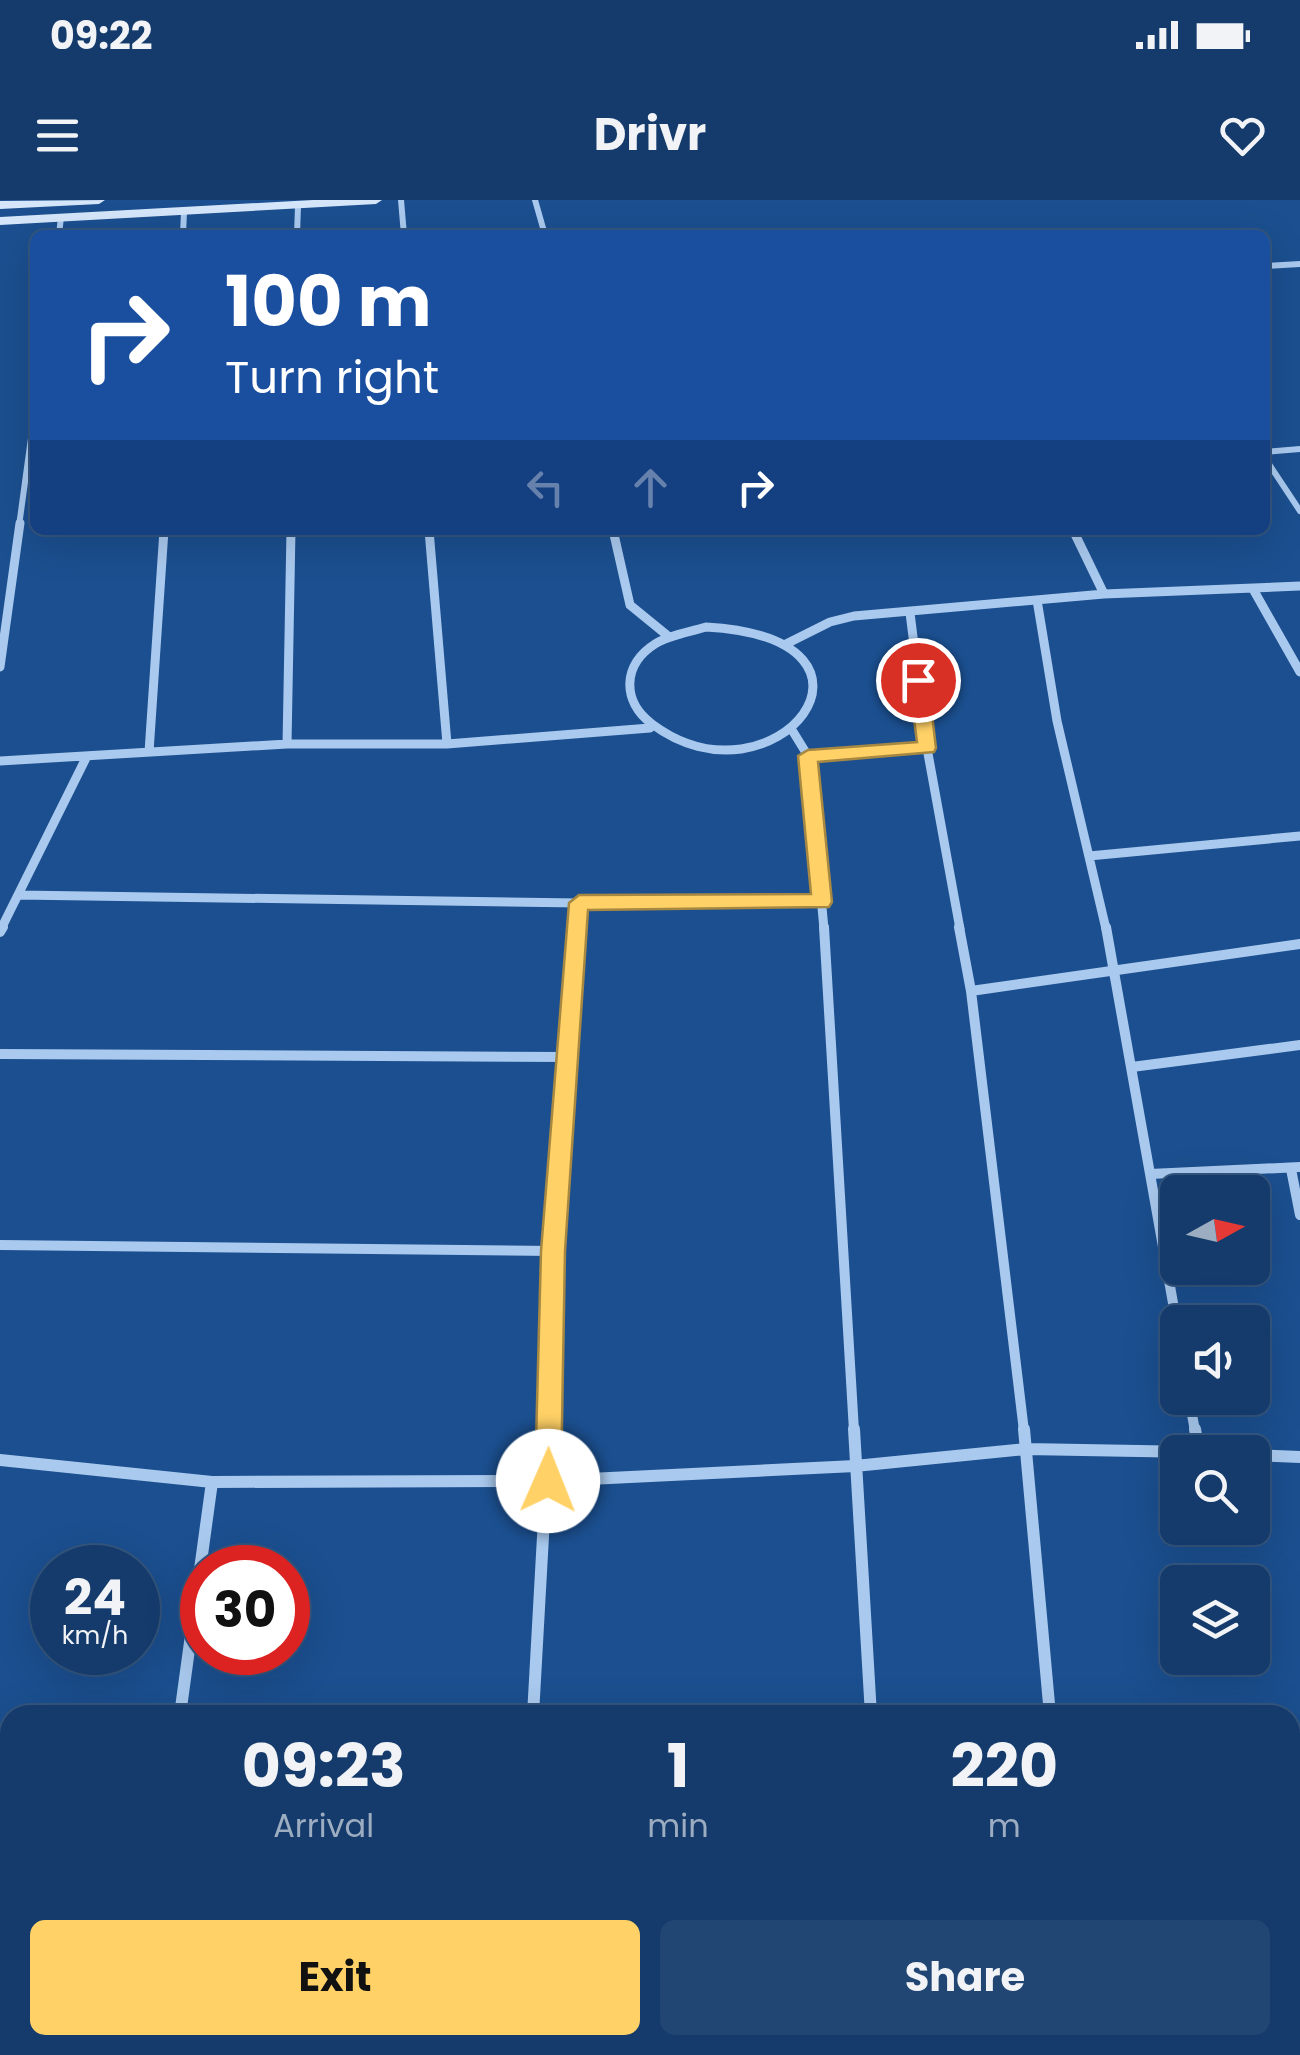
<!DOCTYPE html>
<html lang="en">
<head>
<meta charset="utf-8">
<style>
	:root { --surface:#143b6b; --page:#214673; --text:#f1f3f6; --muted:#9dadc1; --line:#33557e; --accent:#ffd166 }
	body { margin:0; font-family:Poppins,sans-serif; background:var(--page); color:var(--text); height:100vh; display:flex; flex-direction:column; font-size:38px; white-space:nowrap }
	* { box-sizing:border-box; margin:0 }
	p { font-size:32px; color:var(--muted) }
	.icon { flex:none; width:55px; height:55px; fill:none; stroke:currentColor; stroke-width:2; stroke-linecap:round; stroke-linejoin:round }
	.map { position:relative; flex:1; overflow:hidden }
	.panel { position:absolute; left:0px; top:1505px; width:1300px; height:350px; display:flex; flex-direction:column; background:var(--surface); border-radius:30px 30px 0 0; box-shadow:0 10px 40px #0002,0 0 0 2px var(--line) }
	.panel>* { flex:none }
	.top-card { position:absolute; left:30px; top:30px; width:1240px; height:305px; border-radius:15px; box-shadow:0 10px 40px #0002,0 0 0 2px var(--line); background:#1a4fa0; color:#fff; overflow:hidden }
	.needle { width:65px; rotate:82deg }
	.tools { position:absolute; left:1160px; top:975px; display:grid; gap:20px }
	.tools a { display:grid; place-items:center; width:110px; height:110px; border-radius:15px; background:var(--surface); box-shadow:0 10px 40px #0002,0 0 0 2px var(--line); font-size:50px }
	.speed { position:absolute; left:30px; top:1345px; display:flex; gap:20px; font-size:50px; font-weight:700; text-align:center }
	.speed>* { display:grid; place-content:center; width:130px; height:130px; border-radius:50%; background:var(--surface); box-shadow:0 10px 40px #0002,0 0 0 2px var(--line); line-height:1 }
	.speed small { font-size:25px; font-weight:400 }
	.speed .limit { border:15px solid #d22; background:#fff; color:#111 }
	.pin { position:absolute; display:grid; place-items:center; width:85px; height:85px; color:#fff; margin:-42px; border:5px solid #fff; border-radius:50%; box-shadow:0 2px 10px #0007 }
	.me { position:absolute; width:110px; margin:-55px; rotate:1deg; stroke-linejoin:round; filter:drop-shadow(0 0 8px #0008) }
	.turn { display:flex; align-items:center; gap:35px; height:210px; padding:0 30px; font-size:45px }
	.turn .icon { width:130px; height:130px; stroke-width:2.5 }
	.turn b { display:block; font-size:70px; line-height:85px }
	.lanes { display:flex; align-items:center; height:95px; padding:0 30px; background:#0003; justify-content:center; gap:50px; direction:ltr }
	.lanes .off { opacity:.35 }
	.eta { display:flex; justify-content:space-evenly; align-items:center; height:170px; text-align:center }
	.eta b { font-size:60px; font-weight:700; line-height:70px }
	.button { display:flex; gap:20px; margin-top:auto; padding:20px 30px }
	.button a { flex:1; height:115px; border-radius:15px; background:var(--accent); color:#111; font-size:40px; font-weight:700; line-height:115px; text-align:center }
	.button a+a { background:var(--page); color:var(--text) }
	.status { display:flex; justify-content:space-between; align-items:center; height:70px; padding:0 50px; background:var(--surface); direction:ltr }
	.status svg { height:28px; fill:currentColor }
	header { display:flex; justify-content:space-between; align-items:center; height:130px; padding:0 30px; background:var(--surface); font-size:45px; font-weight:700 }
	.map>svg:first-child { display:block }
</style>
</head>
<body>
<div class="status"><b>09:22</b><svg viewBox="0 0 49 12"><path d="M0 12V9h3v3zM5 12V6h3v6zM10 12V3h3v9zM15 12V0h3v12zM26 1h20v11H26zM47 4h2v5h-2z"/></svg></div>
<header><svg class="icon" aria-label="menu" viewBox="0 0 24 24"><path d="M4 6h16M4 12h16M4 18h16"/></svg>Drivr<svg class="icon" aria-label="heart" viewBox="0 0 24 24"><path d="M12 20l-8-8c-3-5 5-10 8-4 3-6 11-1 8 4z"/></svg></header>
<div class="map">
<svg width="1300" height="1855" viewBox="0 0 1300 1855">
	<rect width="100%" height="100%" fill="#1b4f8f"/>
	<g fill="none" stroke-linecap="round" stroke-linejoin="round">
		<path stroke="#a9c9ee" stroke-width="6" d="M401 0 404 35
			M535 0 545 35
			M59 35 61 17
			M183 35 184 12
			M297 35 298 6
			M1265 66 1300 64
			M1265 252 1300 249
			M1265 258 1300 311
			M19 326 35 209"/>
		<path stroke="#a9c9ee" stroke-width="9" d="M429 330 447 544
			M613 330 630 405 668 436
			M1253 389 1300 472
			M1104 394 1300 386
			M1037 400 1057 521 1106 729
			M910 413 927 548 960 729
			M706 427C915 439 774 615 652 524 621 501 623 464 655 444 669 435 690 432 706 427Z
			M786 444 830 422 854 416 1104 394 1073 330
			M0 467 20 323
			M792 530 808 556 824 729
			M287 544 291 330
			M149 552 164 330
			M808 556 927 548
			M0 561 287 544H447L650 528
			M1089 656 1300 636
			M18 695 579 703
			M1 729 87 556
			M577 729 579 703 822 701"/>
		<path stroke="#a9c9ee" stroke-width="10" d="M824 727 854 1231
			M959 727 971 791 1024 1231
			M1106 727 1178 1131
			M0 732 3 727
			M971 791 1300 744
			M0 854 567 857
			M1132 867 1300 845
			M1291 969 1300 1015
			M1150 974 1300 967
			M0 1045 553 1051
			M1189 1198 1195 1231
			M549 1231 553 1051 577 727"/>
		<path stroke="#a9c9ee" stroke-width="12" d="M854 1229 871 1515
			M1024 1229 1050 1515
			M1195 1229 1199 1252
			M1252 1255 1300 1257
			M0 1260 212 1282
			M180 1515 212 1282 548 1281 855 1266 1026 1249 1195 1252
			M533 1515 549 1229
			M891 1845 892 1855
			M1080 1845 1081 1855
			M134 1855 135 1845
			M512 1855 513 1845"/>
		<path fill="#d6e6fa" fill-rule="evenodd" d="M105 0 99 4 0 9V1Z
			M313 0H382L376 4 0 25V17Z"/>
	</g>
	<path fill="#ffd166" stroke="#a68842" stroke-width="2.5" d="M918 474 928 480 936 548 934 552 818 562 832 702 829 707 588 710 565 1051 561 1281 557 1290 548 1293 539 1290 535 1281 541 1051 569 703 579 695 811 694 798 556 808 550 917 542 909 480Z"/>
</svg>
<div class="tools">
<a><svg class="needle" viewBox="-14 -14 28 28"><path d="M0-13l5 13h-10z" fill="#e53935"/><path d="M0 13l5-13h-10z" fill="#9dadc1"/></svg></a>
<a><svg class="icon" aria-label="sound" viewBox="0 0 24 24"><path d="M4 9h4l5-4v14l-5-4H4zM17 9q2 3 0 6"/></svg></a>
<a><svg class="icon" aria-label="search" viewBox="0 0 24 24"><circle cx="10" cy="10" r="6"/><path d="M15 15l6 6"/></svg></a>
<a><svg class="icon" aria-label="layers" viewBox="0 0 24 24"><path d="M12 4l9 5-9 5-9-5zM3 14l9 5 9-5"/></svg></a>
</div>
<div class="speed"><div>24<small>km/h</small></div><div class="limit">30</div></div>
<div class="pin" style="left:918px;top:480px;background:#d93025"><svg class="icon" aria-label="arrive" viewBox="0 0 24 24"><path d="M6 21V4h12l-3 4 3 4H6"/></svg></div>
<svg class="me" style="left:548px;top:1281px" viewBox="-20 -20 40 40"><circle r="19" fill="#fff"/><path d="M0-13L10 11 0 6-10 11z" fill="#ffd166"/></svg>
<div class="top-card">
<div class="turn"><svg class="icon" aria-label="right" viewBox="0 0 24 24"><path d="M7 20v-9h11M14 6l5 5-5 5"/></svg><div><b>100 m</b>Turn right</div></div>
<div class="lanes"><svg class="icon off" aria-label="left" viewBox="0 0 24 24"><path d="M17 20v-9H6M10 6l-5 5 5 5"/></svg><svg class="icon off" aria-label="ahead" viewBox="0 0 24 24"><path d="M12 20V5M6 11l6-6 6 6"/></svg><svg class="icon" aria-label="right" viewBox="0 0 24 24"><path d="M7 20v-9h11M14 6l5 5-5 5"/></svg></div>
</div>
<section class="panel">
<div class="eta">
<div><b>09:23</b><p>Arrival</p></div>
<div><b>1</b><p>min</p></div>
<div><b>220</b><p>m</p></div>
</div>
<div class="button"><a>Exit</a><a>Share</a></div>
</section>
</div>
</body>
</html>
